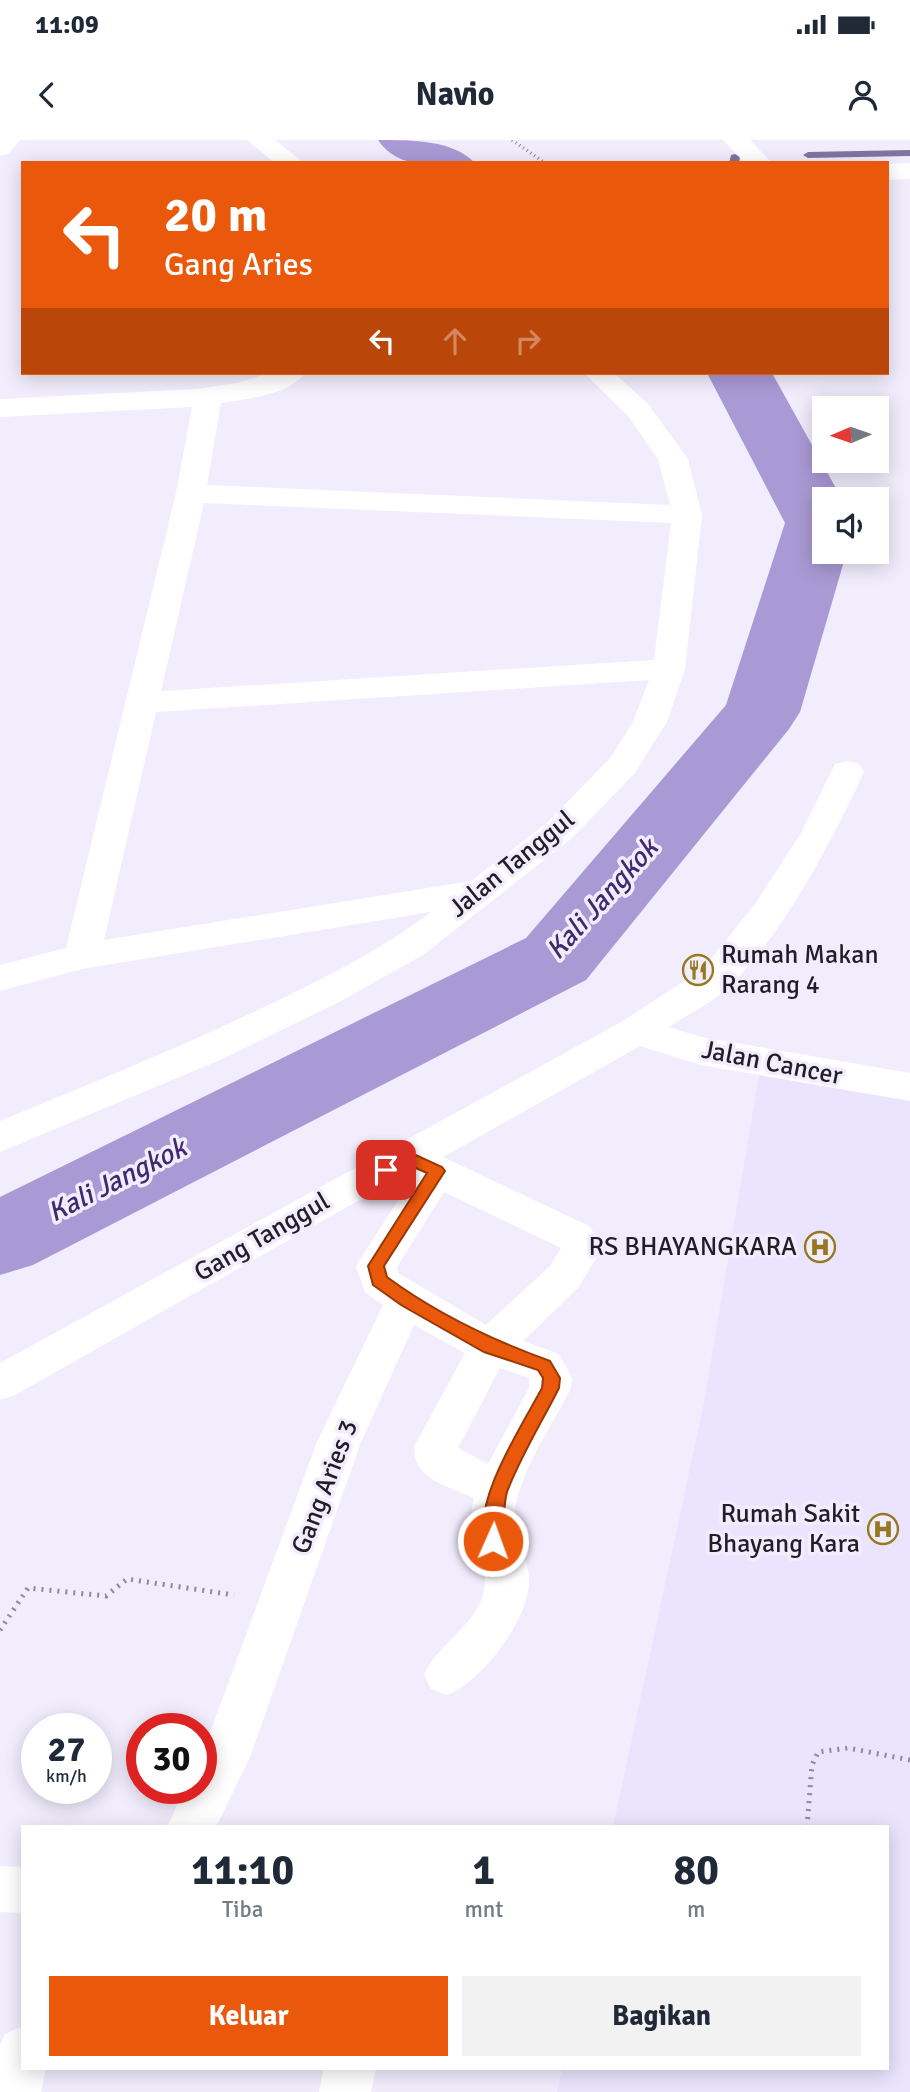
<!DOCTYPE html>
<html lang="id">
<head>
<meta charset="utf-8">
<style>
	:root { --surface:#fff; --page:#f2f2f3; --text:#1f2937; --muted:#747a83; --accent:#ea580c }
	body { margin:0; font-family:Signika,sans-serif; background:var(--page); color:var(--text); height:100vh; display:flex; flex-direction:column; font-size:26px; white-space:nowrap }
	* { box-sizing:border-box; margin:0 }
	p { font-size:23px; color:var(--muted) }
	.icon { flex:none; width:38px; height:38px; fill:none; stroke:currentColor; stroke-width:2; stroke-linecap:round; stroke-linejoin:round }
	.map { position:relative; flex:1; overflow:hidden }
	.details { position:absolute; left:21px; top:1685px; width:868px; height:245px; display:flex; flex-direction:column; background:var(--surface); border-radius:0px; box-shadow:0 4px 18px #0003 }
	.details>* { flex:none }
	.banner { position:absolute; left:21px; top:21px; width:868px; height:214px; border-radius:0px; box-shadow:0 4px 18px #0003; background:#ea580c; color:#fff; overflow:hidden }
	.needle { width:46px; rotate:268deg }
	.controls { position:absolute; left:812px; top:256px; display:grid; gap:14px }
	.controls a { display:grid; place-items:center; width:77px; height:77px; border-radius:0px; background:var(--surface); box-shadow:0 4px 18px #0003; font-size:35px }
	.speed { position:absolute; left:21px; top:1573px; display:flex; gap:14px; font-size:35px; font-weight:700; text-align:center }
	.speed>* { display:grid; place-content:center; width:91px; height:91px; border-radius:50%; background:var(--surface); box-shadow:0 4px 18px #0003; line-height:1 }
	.speed small { font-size:18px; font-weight:400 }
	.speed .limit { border:10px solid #d22; background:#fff; color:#111 }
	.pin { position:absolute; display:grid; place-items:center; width:60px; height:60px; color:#fff; margin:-30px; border-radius:14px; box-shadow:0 4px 10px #0006 }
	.me { position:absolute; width:77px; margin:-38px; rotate:2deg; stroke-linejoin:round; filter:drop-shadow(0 0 5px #0008) }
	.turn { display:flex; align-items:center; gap:24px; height:147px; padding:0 28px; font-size:32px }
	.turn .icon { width:91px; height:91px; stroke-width:2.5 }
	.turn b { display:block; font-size:49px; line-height:60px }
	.lanes { display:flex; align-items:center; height:66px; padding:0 28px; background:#0003; justify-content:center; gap:35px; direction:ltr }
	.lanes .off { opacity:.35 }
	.eta { display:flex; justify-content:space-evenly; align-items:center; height:119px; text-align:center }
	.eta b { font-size:42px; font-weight:700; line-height:49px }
	.action { display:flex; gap:14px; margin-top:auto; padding:14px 28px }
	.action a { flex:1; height:80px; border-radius:0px; background:var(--accent); color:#fff; font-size:28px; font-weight:700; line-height:80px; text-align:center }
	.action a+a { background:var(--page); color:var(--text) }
	.status { display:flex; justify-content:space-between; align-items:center; height:49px; padding:0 35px; background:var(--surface); direction:ltr }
	.status svg { height:19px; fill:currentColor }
	header { display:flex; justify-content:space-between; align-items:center; height:91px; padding:0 28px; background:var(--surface); font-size:32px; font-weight:700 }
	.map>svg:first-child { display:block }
</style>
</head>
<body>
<div class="status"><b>11:09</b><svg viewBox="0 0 49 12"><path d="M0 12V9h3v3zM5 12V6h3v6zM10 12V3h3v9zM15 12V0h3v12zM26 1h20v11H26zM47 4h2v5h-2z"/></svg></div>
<header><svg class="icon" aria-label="back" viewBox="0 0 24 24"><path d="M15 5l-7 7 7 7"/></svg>Navio<svg class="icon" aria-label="person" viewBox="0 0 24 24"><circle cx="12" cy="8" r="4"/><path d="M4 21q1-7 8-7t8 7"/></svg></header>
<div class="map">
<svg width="910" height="1952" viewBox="0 0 910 1952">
	<rect width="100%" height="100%" fill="#f1edfd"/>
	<path fill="#eae4ff" d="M760 929 910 951V1952H557L562 1929 887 1928V1687H613L704 1263Z"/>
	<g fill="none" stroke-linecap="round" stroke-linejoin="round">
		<path fill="#8075a1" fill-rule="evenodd" d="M910 10V16L808 18 803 15 808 12Z
			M735 14 740 17 739 23H729L731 15Z"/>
		<path fill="#a99ad5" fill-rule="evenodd" d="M378 0C413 0 453 0 475 23 439 23 401 33 378 0Z
			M707 233H772L842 359H824V411H847L800 572 789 589 586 840 33 1125 0 1135V1057L526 798 726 565 785 383Z"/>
		<path stroke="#8d8a97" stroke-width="3.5" stroke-dasharray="1 3.5" stroke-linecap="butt" d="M512 0 545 23"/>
		<path stroke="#8d8a97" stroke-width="5" stroke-dasharray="2 6" stroke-linecap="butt" d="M0 1490 28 1448 106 1456 127 1439 234 1455
			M807 1687 812 1625 818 1612 848 1608 910 1620"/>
		<path fill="#fff" fill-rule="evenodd" d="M0 0H20L9 13 0 16Z
			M247 0H275L304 23H275Z
			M723 0H750L772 23H745Z
			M910 23V39L887 40V24Z
			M270 233H305C290 255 246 259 221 263L207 345 670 365 658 319 628 276 584 233H614L648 264 688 319 702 375 685 529 667 582 634 634 572 698 423 815 341 861 220 920 0 1012V981C87 945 174 910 260 869 319 841 378 812 431 772L82 829 0 851V825L66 808 176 353 192 267 0 277V259L197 249 237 243ZM204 363 671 383 654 520 161 551ZM649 540 633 582 610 618 548 682 471 741 104 800 156 572Z
			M847 621 859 624 864 632C832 701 785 791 731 845 714 862 688 874 669 887L701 897 910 933V961L701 925 640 906 443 1017 589 1086 603 1107 578 1148 523 1201 559 1214 572 1238 571 1248C551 1288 520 1330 514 1375 511 1397 528 1415 529 1437 532 1476 482 1542 447 1555L431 1549 424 1534C438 1504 478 1484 484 1450 490 1416 463 1401 474 1358 448 1346 414 1340 414 1307L465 1213 414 1185 361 1302 250 1617 216 1687H167L185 1648H201V1617L317 1302 383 1165 365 1152 356 1126 413 1037 409 1035 354 1063 15 1255 0 1260V1223L623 881 704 828 755 764 801 693 835 624ZM444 1052 561 1108 550 1126 486 1185 398 1133 397 1127ZM500 1228 529 1238V1248L488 1324 458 1308Z
			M0 1726 23 1727V1773L0 1772Z
			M23 1886V1928H46L41 1952H0V1905L5 1894Z
			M324 1928H376L371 1952H319Z"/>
	</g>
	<path fill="#ea580c" stroke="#983908" stroke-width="2" d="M409 1012 442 1027 445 1031 384 1126 387 1137C437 1174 492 1200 550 1221L560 1238 559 1248C542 1282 520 1317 507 1352 502 1370 505 1395 500 1406H487C468 1367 523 1284 542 1248L543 1238 538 1230 484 1212 401 1165 373 1145 368 1126 427 1033 409 1025 386 1036 378 1030 380 1025Z"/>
	<defs>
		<g id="restaurant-ring" transform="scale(1.575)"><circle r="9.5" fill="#f1edfd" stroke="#977821" stroke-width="1.5"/><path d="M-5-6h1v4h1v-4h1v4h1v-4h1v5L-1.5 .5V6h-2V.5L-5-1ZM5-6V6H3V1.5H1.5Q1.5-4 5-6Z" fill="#977821"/></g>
		<g id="hospital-ring" transform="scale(1.575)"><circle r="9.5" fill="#f1edfd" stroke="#977821" stroke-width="1.5"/><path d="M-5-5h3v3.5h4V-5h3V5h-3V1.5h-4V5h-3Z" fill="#977821"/></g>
	</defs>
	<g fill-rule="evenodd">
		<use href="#restaurant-ring" x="698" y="830"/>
		<use href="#hospital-ring" x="820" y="1107"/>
		<use href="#hospital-ring" x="883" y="1389"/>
	</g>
	<g text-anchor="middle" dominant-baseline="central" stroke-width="7" stroke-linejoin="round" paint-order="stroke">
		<g font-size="26" fill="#211e28" stroke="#f1edfd">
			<text transform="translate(512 724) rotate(-39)">Jalan Tanggul</text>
			<text transform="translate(772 923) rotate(11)">Jalan Cancer</text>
			<text transform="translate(262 1097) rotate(-30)">Gang Tanggul</text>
			<text transform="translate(325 1347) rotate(-69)">Gang Aries 3</text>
		</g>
		<g font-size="26" fill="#211e28" stroke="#f1edfd" text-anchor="end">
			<text x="721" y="815" text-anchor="start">Rumah Makan<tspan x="721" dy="30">Rarang 4</tspan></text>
			<text x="797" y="1107">RS BHAYANGKARA</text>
			<text x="860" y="1374">Rumah Sakit<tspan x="860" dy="30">Bhayang Kara</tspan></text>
		</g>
		<g font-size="28" font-style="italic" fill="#41296e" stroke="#f1edfd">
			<text transform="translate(602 759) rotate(-48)">Kali Jangkok</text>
			<text transform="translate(117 1040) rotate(-27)">Kali Jangkok</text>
		</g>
	</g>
</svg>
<div class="controls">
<a><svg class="needle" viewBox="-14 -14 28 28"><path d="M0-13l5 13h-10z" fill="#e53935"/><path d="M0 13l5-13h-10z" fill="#747a83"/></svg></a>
<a><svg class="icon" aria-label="sound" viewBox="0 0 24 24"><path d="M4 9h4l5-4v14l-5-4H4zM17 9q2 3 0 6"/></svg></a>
</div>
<div class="speed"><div>27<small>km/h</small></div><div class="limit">30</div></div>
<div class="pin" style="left:386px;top:1030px;background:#d93025"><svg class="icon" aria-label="arrive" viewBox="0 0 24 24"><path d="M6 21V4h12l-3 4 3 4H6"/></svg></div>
<svg class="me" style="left:493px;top:1401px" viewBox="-20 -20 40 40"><circle r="17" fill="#ea580c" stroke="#fff" stroke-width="3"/><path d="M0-11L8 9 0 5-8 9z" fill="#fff"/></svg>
<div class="banner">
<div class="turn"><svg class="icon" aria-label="left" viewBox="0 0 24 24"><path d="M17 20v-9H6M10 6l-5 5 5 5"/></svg><div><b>20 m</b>Gang Aries</div></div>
<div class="lanes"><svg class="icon" aria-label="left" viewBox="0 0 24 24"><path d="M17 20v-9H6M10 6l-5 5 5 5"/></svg><svg class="icon off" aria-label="ahead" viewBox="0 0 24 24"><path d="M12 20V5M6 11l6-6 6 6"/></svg><svg class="icon off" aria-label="right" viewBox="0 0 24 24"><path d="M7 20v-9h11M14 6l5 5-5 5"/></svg></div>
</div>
<section class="details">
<div class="eta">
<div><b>11:10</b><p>Tiba</p></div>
<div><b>1</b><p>mnt</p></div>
<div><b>80</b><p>m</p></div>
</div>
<div class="action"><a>Keluar</a><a>Bagikan</a></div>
</section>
</div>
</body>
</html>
